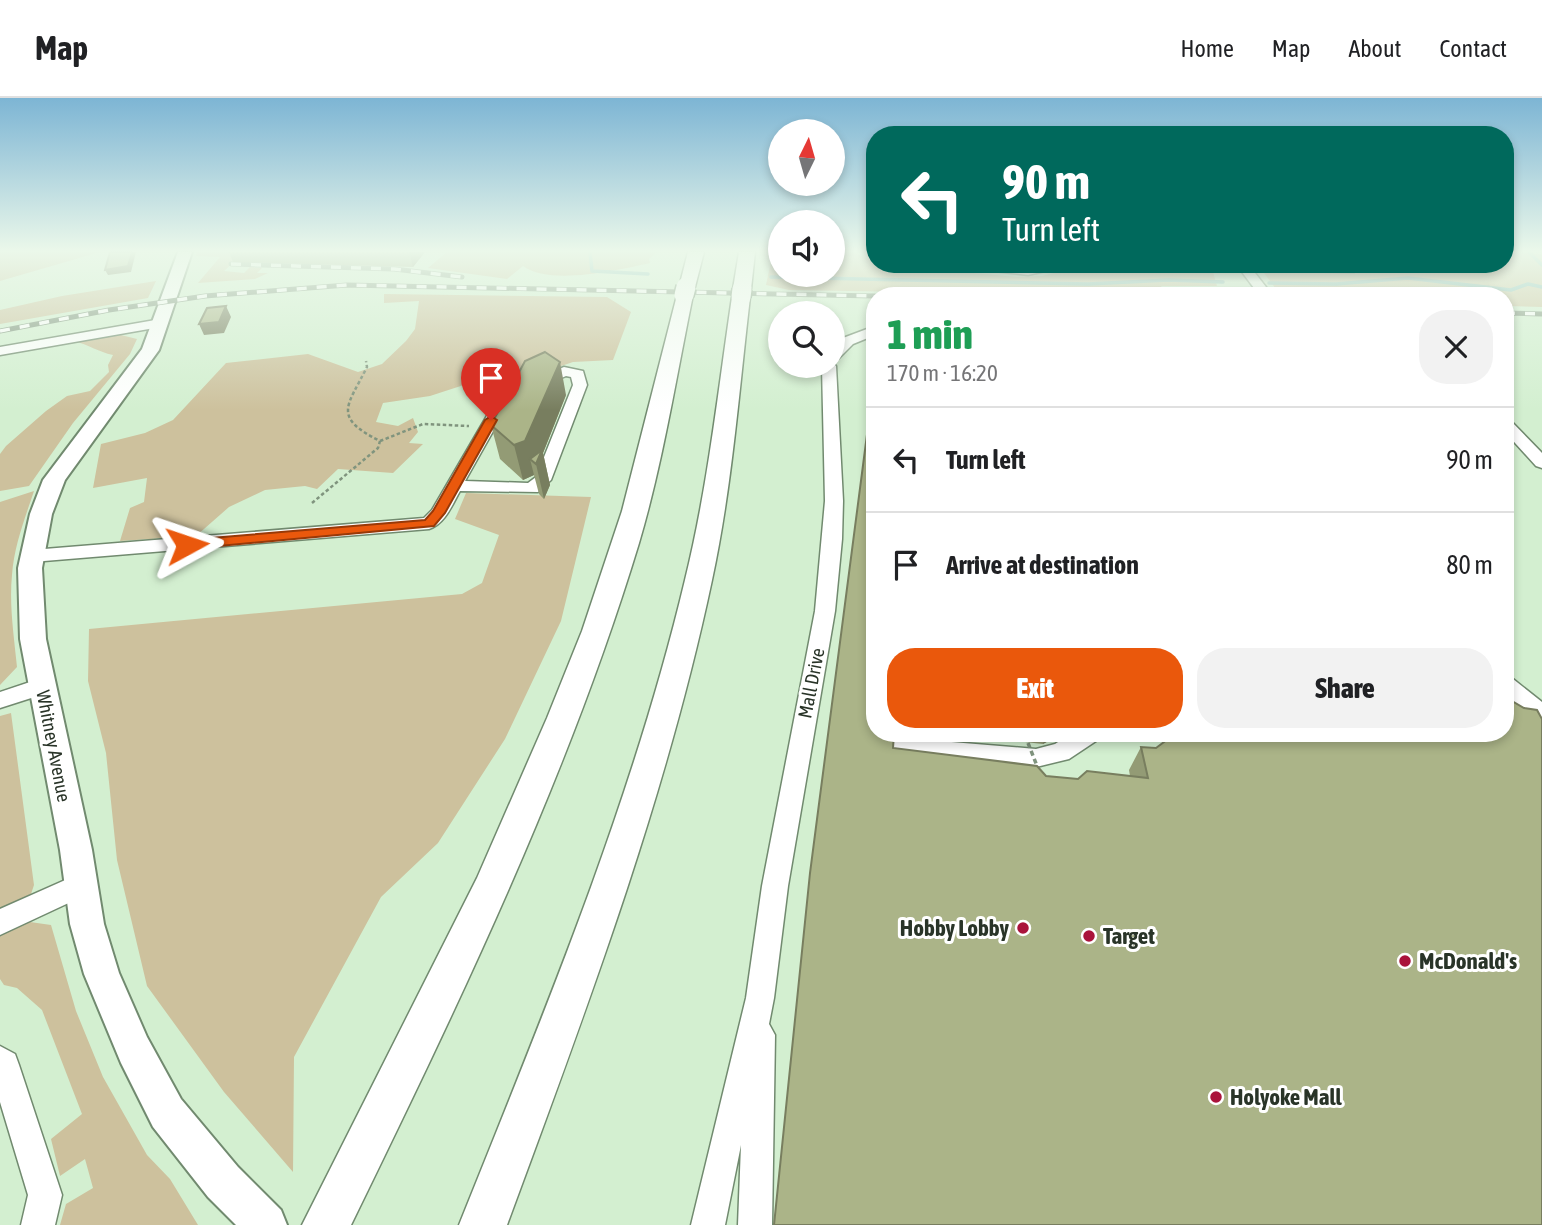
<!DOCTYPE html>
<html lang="en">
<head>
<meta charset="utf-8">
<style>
	:root { --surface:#fff; --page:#f2f2f2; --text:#202124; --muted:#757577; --line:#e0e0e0; --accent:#ea580c }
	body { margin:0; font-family:"Asap Condensed",sans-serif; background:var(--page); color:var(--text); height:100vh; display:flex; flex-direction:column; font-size:26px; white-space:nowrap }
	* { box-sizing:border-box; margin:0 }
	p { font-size:23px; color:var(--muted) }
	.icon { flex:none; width:38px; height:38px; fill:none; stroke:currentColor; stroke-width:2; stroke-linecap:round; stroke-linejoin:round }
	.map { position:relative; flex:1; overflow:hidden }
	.panel { position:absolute; left:866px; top:189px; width:648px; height:455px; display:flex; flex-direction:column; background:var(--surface); border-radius:28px; box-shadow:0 4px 10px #0003 }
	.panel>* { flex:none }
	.banner { position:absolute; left:866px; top:28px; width:648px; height:147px; border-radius:28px; box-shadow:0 4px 10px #0003; background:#00695c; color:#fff; overflow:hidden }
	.needle { width:46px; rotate:5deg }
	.fabs { position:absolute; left:768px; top:21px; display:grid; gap:14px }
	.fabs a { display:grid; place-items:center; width:77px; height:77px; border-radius:50%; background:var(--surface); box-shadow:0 4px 10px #0003; font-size:35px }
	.pin { position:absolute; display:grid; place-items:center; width:60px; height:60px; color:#fff; margin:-72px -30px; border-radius:50% 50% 50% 0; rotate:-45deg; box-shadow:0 0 7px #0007 }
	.pin .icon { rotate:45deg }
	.me { position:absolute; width:77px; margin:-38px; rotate:85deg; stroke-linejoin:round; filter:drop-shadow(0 0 5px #0008) }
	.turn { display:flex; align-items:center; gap:24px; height:147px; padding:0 21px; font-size:32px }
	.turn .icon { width:91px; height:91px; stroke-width:2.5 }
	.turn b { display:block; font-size:49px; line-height:60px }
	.round { display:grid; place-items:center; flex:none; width:74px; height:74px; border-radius:28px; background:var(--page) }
	.summary { display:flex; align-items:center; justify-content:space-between; height:119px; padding:0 21px }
	h1 { font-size:42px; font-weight:800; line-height:52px; color:#1e9e55 }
	.cta { display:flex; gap:14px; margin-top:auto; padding:14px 21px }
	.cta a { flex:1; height:80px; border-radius:28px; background:var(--accent); color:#fff; font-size:28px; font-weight:800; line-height:80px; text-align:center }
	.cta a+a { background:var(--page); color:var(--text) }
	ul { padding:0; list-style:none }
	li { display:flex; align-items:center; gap:21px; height:105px; padding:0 21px; border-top:2px solid var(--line) }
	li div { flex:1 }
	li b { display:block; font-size:26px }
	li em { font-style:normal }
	header { display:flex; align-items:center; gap:42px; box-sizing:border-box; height:98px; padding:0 35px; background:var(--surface); border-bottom:2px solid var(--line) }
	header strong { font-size:33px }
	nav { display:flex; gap:38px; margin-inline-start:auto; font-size:24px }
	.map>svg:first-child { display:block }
</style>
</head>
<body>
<header>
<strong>Map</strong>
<nav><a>Home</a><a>Map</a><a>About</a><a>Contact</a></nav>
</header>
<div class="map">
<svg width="1542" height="1127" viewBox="0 0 1542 1127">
	<rect width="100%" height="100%" fill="#d3efd0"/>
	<path fill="#cdc19d" d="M0 154H100L0 183Z
		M197 154H245L224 173 244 175 250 169 262 170 257 175H268L255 181 198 185 220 159 196 158Z
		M447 154H657L649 161 650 165C618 172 550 188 523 168L507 181 428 170Z
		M773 154H780V177H833V154H853L875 164V166L1017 179 1042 178 1091 166H1205L1213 174 1217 188H1161L1166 195 1162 198 789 192 766 187Z
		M1505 154 1542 156V209L1505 208V198H1281L1264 175 1397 174 1385 166H1505Z
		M156 183 148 200 0 226V212L62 198Z
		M384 196 607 199 631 214 613 262 573 264 476 297 473 284 430 298 383 305 376 324 398 328 413 320 418 334 409 345 423 346 393 375 338 371 317 391 305 388 265 392 229 409 196 438 120 443 130 410 144 404 147 380 93 390 101 346 145 335 173 322 226 265 308 256 358 274 382 266 406 243 415 231 419 203 384 205Z
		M121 237 137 241 130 256 73 325 29 388 0 393V356L6 348 46 313 67 298 90 293 109 274 108 267 113 257C98 254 90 247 74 243Z
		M34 393C25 420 14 448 12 477 9 507 14 538 17 569L0 587V404Z
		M466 395 591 399 561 523 505 641 438 745 381 799 294 959 293 1074 224 994 147 888 117 762 106 655 88 583 89 531 462 496 482 485 499 437 455 421Z
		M11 615 34 787 31 796 0 812V618Z
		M30 824 51 827 76 913 103 979 147 1057 170 1081 198 1127H60L66 1106 93 1090 85 1061 60 1078 51 1041 82 1016 42 912 17 890 4 887 0 881V837Z"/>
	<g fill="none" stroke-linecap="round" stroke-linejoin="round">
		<path stroke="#7cb7b5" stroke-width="3.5" d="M590 154 592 173 648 176
			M1529 154 1542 167
			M771 179 1088 186 1168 182 1223 184
			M1269 185 1336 186 1408 180 1511 192 1528 186 1542 189"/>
		<g stroke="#718a6f" stroke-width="3">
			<path id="minor" d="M962 166 1028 169 1075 166 1028 177 968 170Z
				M1236 166H1248L1273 198H1260Z
				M1287 166H1364L1354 174 1290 173 1284 169Z
				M161 221 166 222V228L0 257V249Z
				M875 228V237L853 246 838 261 833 262V250L843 240Z
				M833 265 836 268 843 403 842 441 835 513 788 788 774 900 769 926 775 937 772 1127H738L741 1047 725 1127H691L746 900 762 788 815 513 825 403 822 268H833Z
				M564 269 583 273 587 287 551 382 538 394 460 393C452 407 445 426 429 431L32 464 23 458 32 452 424 420 432 412 499 297ZM566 278 571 279 573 287 536 379 528 385 465 383 510 303Z
				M1505 320 1510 322 1542 355V370L1536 368 1505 334Z
				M1505 579 1513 581 1542 604V625L1534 622 1505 599Z
				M42 580 50 582 53 588 50 594 0 610V594Z
				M1072 635H1102L1099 641 1069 661 1036 669 891 657 883 654 880 648 883 642 891 639 1036 651 1055 646Z
				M81 775 90 779 94 787 90 795 0 837V811Z
				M0 948 15 956 19 967 62 1097 55 1127H21L28 1097 0 1004Z"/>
		</g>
		<g stroke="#718a6f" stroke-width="4">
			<path id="major" d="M178 154H192L159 252 65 382 52 416 42 470 46 541 92 752 104 826 119 875 147 939 181 1001 238 1069 281 1112 287 1127H236L208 1099 153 1029 121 965 84 876 70 826 60 752 20 541 18 470 30 416 43 382 142 251Z"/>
		</g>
		<g stroke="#718a6f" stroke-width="3">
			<path id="highway" d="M688 154H704L695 189 690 193 693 197C676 280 663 364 639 445 567 682 459 905 351 1127H302L477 780 547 620 582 533 622 413Z
				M739 154H755L751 191 747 195 750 199C739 293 732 389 712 482 665 704 585 915 507 1127H459C544 915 632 704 685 482 708 389 718 293 732 199L736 195 733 191Z"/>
		</g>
		<path stroke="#80947e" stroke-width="2.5" stroke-dasharray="3.5 2.5" stroke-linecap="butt" d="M380 343 423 326 469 328
			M312 405 378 350 380 343C332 319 347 309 367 269L366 263"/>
		<use href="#minor" fill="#fff" fill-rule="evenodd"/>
		<use href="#major" fill="#fff" fill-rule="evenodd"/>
		<use href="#highway" fill="#fff" fill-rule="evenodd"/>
		<g stroke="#7d917b" stroke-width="5">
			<path id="rail" d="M231 166 394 171 462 179
				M1505 215 1542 216
				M0 233 109 212 205 198 347 187 875 198"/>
		</g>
		<use href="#rail" stroke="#fff" stroke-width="3.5" stroke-dasharray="10" stroke-linecap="butt"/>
		<g stroke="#718a6f" stroke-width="22" stroke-linecap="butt">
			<path id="highway-bridge" d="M684 197 686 189
				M741 199 742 191"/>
		</g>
		<path stroke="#80947e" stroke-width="3.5" stroke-dasharray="5 3.5" stroke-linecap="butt" d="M1028 645 1039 673"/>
		<use href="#highway-bridge" stroke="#fff" stroke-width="19"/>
	</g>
	<path fill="#939b75" d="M229 154H425L413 169 233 164Z
		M566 297 543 355 550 387 544 401 539 396 534 377 523 382 500 361 491 327Z
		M875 635 893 650 1046 678 1078 681 1130 678 1129 672 1141 649 1156 650 1173 637V635H1505L774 1127Z
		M941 635H1063L1043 646Z"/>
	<path fill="#787e5f" d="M132 154H136L131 174 108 177 105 172Z
		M409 154H425L413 169Z
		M226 208 231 219 224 235 204 237 199 226Z
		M560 264 566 297 543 355 550 387 544 401 536 366 530 361 534 377 523 382 514 347Z
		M1047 635H1063L1043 646Z"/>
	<path fill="#abb488" stroke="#787e5f" stroke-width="2" d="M110 154H132L128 168 105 172Z
		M226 208 219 224 199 226 207 210Z
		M545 254 560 264 525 343 514 347 491 327 525 263Z
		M875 275V635L894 636 893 650 1037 668 1046 678 1078 681 1087 673 1148 680 1141 649 1156 650 1176 635H1505V599L1524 610 1537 612 1542 621V1127H774L810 775Z
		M542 352 536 366 530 361Z"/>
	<linearGradient id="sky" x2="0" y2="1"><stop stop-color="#7db5d4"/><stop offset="0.49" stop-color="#ebf8ea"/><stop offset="1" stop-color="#ebf8ea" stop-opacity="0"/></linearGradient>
	<rect width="1542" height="312" fill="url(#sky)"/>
	<path fill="#ea580c" stroke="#983908" stroke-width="2" d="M491 318 497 322 445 415 434 428 187 451 180 447 187 442 425 422 433 413 485 322Z"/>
	<g fill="#aa133b" stroke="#fff" stroke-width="2.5">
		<circle cx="1023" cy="830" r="7"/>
		<circle cx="1089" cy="838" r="7"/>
		<circle cx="1405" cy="863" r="7"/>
		<circle cx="1216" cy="999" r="7"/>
	</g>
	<g text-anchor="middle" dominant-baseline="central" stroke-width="6" stroke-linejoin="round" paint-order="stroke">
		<g font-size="19" fill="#293428" stroke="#fff">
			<text transform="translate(811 585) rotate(-79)">Mall Drive</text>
			<text transform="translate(54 648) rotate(79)">Whitney Avenue</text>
		</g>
		<g font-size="23" font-weight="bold" fill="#293428" stroke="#fff" text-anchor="start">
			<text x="1009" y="830" text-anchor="end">Hobby Lobby</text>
			<text x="1103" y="838">Target</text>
			<text x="1419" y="863">McDonald's</text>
			<text x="1230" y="999">Holyoke Mall</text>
		</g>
	</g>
</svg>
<div class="fabs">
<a><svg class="needle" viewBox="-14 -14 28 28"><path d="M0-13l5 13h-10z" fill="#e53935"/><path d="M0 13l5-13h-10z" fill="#757577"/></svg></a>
<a><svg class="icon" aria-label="sound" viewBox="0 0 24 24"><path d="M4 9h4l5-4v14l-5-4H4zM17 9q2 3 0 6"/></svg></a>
<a><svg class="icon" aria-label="search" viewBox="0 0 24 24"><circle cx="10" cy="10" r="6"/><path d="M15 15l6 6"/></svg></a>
</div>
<div class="pin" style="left:491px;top:322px;background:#d93025"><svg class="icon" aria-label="arrive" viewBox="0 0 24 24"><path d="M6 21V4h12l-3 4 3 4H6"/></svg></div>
<svg class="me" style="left:187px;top:447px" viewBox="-20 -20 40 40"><path d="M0-17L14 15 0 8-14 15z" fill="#ea580c" stroke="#fff" stroke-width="4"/></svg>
<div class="banner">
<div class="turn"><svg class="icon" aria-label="left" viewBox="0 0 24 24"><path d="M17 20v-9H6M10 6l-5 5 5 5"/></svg><div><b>90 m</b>Turn left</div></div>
</div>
<section class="panel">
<div class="summary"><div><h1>1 min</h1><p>170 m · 16:20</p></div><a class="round"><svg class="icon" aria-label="close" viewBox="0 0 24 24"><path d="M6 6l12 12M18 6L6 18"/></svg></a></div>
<ul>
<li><svg class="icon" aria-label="left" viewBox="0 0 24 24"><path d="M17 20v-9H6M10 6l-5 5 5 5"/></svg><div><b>Turn left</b></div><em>90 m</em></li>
<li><svg class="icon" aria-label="arrive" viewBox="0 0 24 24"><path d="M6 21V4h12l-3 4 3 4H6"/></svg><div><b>Arrive at destination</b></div><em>80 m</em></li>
</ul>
<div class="cta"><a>Exit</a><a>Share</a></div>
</section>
</div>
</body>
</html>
